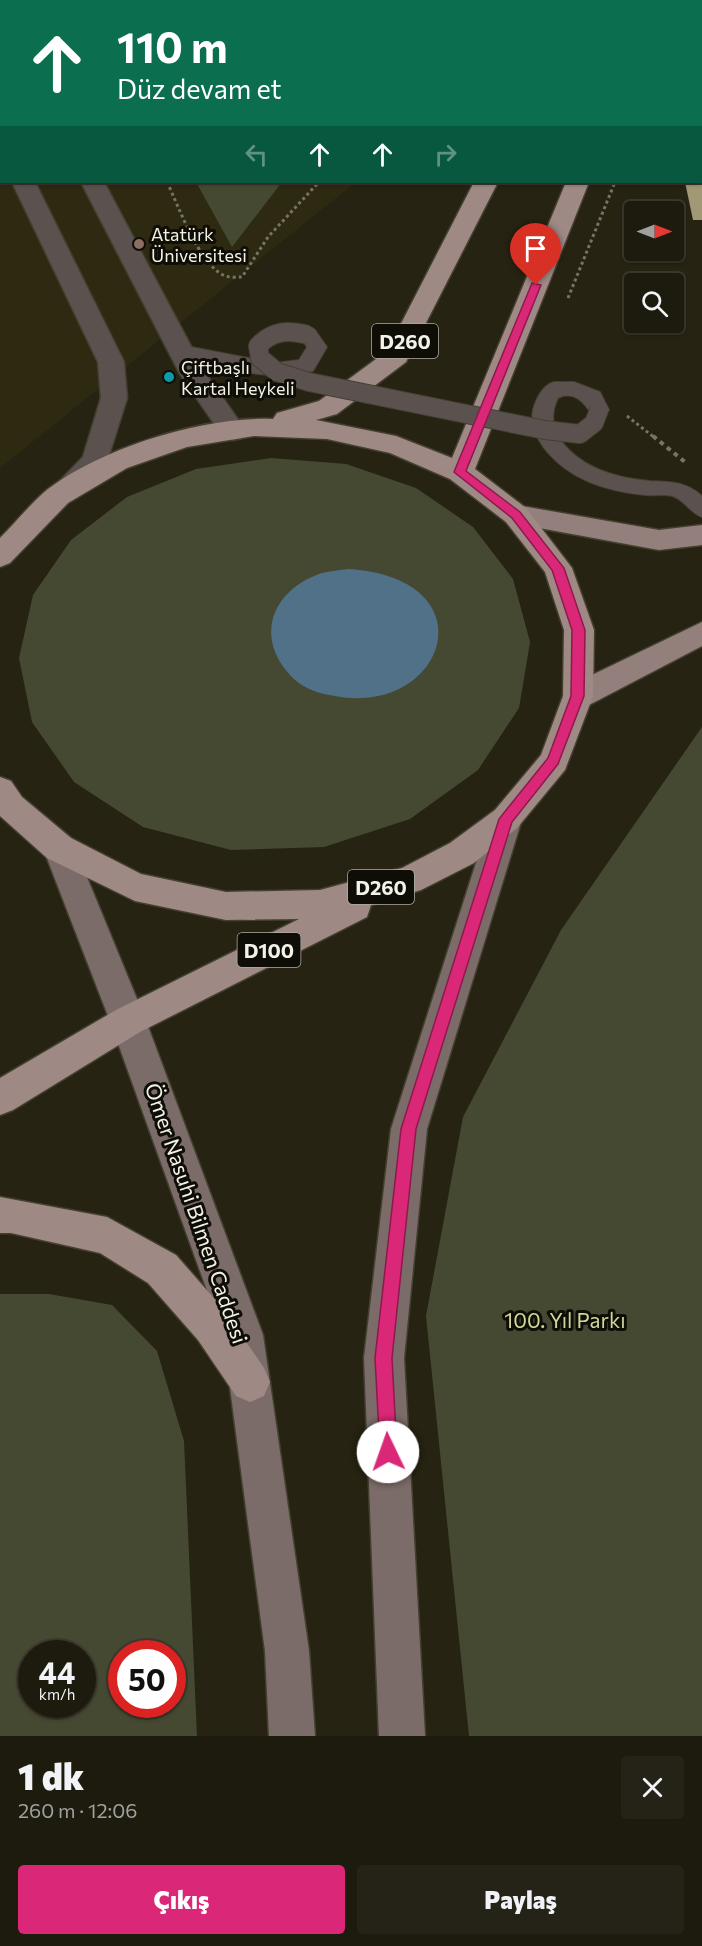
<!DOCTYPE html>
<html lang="tr">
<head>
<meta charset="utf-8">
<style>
	:root { --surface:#1d1a0e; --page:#252317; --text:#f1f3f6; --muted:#a0a19e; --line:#3b382e; --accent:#db2777 }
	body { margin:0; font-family:Commissioner,sans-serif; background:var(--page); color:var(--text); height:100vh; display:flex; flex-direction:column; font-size:22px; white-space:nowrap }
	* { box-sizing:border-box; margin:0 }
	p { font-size:20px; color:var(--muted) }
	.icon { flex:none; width:33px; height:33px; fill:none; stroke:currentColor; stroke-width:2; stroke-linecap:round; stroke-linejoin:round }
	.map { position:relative; height:1736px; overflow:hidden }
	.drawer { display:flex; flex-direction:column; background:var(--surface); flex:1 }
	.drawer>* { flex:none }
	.top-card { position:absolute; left:0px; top:0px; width:702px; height:183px; box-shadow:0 2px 4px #0004,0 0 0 2px var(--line); background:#0b6e4f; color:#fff; overflow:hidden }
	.needle { width:39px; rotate:90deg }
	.controls { position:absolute; left:624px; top:201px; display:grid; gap:12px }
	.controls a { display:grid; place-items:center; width:60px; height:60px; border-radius:6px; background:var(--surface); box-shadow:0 2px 4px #0004,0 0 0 2px var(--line); font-size:30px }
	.speed { position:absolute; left:18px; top:1640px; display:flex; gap:12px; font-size:30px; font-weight:700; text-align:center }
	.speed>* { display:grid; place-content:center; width:78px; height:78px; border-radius:50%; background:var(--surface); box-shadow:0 2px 4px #0004,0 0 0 2px var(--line); line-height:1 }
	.speed small { font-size:15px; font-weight:400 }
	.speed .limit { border:9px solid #d22; background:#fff; color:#111 }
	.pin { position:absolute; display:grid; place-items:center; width:51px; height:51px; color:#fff; margin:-62px -26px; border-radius:50% 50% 50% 0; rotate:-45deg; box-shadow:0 0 6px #0007 }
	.pin .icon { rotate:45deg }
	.me { position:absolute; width:66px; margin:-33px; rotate:357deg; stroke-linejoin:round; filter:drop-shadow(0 0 4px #0008) }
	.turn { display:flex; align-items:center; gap:21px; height:126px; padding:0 18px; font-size:27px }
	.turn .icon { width:78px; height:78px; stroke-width:2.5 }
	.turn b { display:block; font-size:42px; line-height:51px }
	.lanes { display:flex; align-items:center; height:57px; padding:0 18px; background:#0003; justify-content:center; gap:30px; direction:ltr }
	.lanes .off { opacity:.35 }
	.round { display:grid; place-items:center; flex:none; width:63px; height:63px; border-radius:6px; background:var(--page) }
	.overview { display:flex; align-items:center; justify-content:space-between; height:102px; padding:0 18px }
	h1 { font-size:36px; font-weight:800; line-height:45px }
	.cta { display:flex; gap:12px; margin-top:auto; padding:12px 18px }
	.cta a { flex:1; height:69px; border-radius:6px; background:var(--accent); color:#fff; font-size:24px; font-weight:800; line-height:69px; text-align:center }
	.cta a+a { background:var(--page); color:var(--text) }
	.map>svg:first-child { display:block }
</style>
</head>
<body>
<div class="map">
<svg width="702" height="1736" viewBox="0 0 702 1736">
	<rect width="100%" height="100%" fill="#272312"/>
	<path fill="#2e2911" d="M0 0H511L2 2V182H356L0 468Z"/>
	<path fill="#464931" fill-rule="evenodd" d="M96 0H414L413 2Z
		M196 182H282L232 247Z
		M271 458 346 464 416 488 473 527 513 579 530 642 519 708 478 770 410 819 324 847 231 850 143 827 74 782 32 722 19 658 33 595 71 540 127 497 196 469Z
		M702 727V1736H469L426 1316 463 1117 561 930Z
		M0 1294H49L112 1305 157 1351 184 1441 197 1736H0ZM32 1653H82V1704H32ZM122 1653H172V1704H122Z"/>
	<path fill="#507188" d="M349 569C492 579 446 717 335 696 321 694 304 689 294 679 254 640 269 591 322 573 330 571 340 570 349 569Z"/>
	<path fill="#a19975" d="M685 182H702V220H693Z"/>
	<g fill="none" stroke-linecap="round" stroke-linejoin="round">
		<g stroke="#444030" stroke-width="2">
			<path id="pedestrian" d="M308 329 315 330 327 347 313 371C270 383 224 367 181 359L174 357 171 352 174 347 181 345 274 363 299 360 307 347 298 335 301 330Z
				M554 382H574L600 392 609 410 606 415H592C584 402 574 390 558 398 550 414 552 428 562 442 583 469 617 478 650 481 670 482 686 481 702 496V517C690 513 684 499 672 496 664 494 654 496 645 495 606 491 569 480 544 448 536 437 530 424 533 410 536 398 543 385 554 382Z"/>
		</g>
		<g stroke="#444030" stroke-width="3">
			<path id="minor" d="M0 0 8 2H2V14Z
				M0 131 2 132V147L0 146Z
				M12 182H35L124 362 127 398 105 468 74 498 64 501 54 498 50 491 83 457 101 398 98 362Z
				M81 182H104L204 371 246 431 242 438 233 440 224 438 180 374Z"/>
		</g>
		<g stroke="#444030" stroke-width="3">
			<path id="secondary" d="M506 806 517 810 522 819 427 1129 404 1358 425 1736H379L364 1358 391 1129 490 819 495 810Z
				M59 834 71 838 75 848 146 1021 263 1335 309 1651 315 1736H269L265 1651 223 1335 110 1021 43 848 47 838Z"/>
		</g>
		<g stroke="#444030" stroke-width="3">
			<path id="primary" d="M516 505 659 530 702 525V545L659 550 506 522 502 515 506 508Z
				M702 622V646L589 705 578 708 567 705 563 696 567 687Z"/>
		</g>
		<g stroke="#444030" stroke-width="3">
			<path id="trunk" d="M568 0H588L567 2Z
				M642 0H662V2H642Z
				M474 182H498L406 362 337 414 316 420 396 436 452 458 566 182H589L475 469 526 508 572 568 594 630 593 696 565 770 517 828 474 863 421 890 371 905 367 917 140 1032 13 1110 0 1115V1078L116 1010 299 919 226 920 135 901 47 858 0 816V777L11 781 22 797 71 838 141 874 226 892 320 890 402 868 450 843 495 810 541 755 563 696 564 630 545 572 506 522 450 479 390 453 327 439 254 436 187 447 127 468 68 503 10 563 0 567V538C16 522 31 503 48 489 103 447 205 416 273 419L277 413 319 401 387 351Z
				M0 1197 107 1217 176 1255 226 1312 264 1368 270 1382 264 1396 250 1402 236 1396 198 1340 148 1283 100 1253 11 1233H0Z"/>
		</g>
		<path stroke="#777465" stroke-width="3" stroke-dasharray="3 3" stroke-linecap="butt" d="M167 182C179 207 198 262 223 275 229 278 236 277 242 277L268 237 319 182
			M568 298 615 182
			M627 416 655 438"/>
		<path stroke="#777465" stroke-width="4" stroke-dasharray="4.5 4.5" stroke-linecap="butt" d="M653 436 685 462"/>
		<use href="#pedestrian" fill="#5b5250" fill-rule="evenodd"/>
		<use href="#minor" fill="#5b5250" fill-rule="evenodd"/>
		<use href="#secondary" fill="#7b6c69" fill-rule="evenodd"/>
		<use href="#primary" fill="#93807c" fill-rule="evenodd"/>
		<use href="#trunk" fill="#9e8984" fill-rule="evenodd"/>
		<g stroke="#444030" stroke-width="20" stroke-linecap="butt">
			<path id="pedestrian-bridge" d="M308 335C288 330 273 330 258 346L260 358 277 372 309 382 545 430 580 434 594 423 599 410"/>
		</g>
		<use href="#pedestrian-bridge" stroke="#5b5250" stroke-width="18"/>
	</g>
	<path fill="#db2777" stroke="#8e194d" stroke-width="1.5" d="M532 283 541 285 466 471 520 512 564 568 585 630 584 696 558 764 512 822 416 1129 392 1358 397 1452 394 1458 388 1461 382 1458 380 1452 375 1358 401 1129 499 819 548 758 571 696 572 630 552 570 512 518 454 472Z"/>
	<circle fill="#8d6e63" stroke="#0e0d06" stroke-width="2" cx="139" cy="244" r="6"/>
	<circle fill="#0f9aa8" stroke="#0e0d06" stroke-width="2" cx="169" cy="377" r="6"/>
	<g text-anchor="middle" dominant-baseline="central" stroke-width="6" stroke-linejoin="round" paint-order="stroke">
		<g font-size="18" fill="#f4f2e7" stroke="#0e0d06" text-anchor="start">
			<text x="151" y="234">Atatürk<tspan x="151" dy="21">Üniversitesi</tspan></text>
			<text x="181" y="367">Çiftbaşlı<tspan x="181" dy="21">Kartal Heykeli</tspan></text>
		</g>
		<g fill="#0e0d06" stroke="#afada4" stroke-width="1.5">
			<rect x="372" y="324" width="66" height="34" rx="4.5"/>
			<rect x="348" y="870" width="66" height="34" rx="4.5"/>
			<rect x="237.5" y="933" width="63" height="34" rx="4.5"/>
		</g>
		<g font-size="20" font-weight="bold" fill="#f4f2e7">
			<text x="405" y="341">D260</text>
			<text x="381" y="887">D260</text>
			<text x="269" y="950">D100</text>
		</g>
		<g font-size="21" fill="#f4f2e7" stroke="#0e0d06">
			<text transform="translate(197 1213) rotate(71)">Ömer Nasuhi Bilmen Caddesi</text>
		</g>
		<g font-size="21" fill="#d1d799" stroke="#0e0d06">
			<text x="565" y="1319">100. Yıl Parkı</text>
		</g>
	</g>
</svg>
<div class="controls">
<a><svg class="needle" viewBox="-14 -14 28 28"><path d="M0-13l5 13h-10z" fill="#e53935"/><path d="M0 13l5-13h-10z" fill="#a0a19e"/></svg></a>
<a><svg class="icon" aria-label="search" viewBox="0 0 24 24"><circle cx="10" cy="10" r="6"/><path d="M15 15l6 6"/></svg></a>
</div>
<div class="speed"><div>44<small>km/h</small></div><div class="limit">50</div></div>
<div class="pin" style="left:536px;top:285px;background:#d93025"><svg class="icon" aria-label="arrive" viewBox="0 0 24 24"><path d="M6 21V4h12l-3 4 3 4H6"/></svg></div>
<svg class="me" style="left:388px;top:1452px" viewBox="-20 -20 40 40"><circle r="19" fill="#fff"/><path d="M0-13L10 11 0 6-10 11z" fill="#db2777"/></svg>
<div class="top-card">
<div class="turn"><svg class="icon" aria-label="ahead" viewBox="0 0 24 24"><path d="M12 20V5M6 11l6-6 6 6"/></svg><div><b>110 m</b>Düz devam et</div></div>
<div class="lanes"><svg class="icon off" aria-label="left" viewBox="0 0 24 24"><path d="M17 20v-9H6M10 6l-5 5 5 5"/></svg><svg class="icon" aria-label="ahead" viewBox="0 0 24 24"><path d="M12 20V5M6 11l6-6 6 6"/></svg><svg class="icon" aria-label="ahead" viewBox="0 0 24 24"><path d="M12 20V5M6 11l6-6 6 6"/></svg><svg class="icon off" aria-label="right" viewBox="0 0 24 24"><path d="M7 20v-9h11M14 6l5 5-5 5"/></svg></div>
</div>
</div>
<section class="drawer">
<div class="overview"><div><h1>1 dk</h1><p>260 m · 12:06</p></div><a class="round"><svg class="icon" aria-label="close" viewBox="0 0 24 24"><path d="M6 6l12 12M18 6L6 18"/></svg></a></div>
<div class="cta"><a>Çıkış</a><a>Paylaş</a></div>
</section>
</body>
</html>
